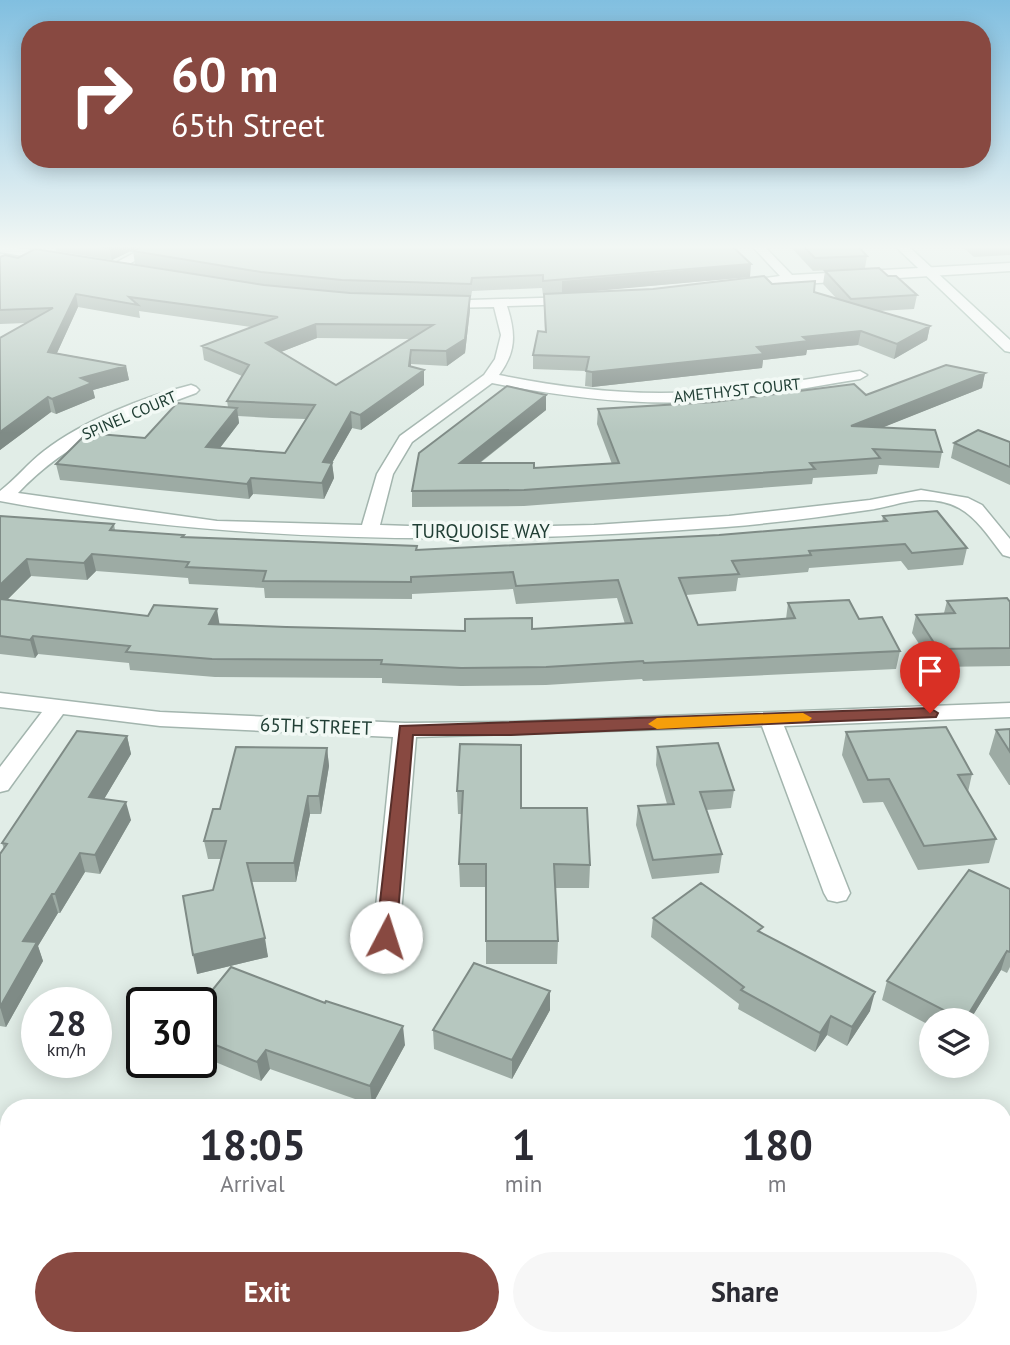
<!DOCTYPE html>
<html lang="en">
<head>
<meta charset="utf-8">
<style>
	:root { --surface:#fff; --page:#f7f7f7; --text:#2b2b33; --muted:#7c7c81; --accent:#884941 }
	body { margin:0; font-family:"PT Sans",sans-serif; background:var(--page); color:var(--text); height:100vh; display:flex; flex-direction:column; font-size:26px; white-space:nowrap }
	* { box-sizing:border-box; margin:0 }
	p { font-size:23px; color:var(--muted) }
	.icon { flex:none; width:38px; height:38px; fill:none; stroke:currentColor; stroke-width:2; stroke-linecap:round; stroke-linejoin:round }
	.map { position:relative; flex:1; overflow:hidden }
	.details { position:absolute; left:0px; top:1099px; width:1012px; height:247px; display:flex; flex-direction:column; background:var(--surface); border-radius:28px 28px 0 0; box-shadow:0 4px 18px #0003 }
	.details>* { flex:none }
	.top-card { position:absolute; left:21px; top:21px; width:970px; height:147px; border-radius:28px; box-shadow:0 4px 18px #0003; background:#884941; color:#fff; overflow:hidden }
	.fabs { position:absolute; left:919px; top:1008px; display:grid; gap:14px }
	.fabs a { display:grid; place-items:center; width:70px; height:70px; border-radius:50%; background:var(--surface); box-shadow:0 4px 18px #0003; font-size:35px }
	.speed { position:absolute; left:21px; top:987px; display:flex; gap:14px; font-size:35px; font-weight:700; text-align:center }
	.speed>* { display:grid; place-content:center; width:91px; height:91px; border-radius:50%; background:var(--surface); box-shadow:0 4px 18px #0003; line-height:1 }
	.speed small { font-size:18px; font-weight:400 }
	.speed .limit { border:4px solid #111; border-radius:10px; background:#fff; color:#111 }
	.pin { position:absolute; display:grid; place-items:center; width:60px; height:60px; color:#fff; margin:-72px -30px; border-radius:50% 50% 50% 0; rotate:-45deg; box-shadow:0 0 7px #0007 }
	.pin .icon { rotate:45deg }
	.me { position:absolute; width:77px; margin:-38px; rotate:5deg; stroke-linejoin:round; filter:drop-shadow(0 0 5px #0008) }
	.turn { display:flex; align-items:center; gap:24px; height:147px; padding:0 35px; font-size:32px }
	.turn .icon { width:91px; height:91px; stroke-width:2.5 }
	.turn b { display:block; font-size:49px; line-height:60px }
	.eta { display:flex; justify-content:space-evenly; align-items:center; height:119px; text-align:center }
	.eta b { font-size:42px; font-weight:600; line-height:49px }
	.action { display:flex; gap:14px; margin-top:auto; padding:14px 35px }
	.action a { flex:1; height:80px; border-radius:42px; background:var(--accent); color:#fff; font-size:28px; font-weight:600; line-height:80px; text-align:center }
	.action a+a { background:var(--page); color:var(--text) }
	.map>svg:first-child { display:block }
</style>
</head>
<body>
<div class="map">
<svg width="1010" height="1345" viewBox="0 0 1010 1345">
	<rect width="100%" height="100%" fill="#e1ede7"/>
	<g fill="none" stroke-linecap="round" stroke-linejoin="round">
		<g stroke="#a3b5ae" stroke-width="3">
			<path id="street" d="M0 245 56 254 62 258 56 262 0 252Z
				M149 245H164L116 271H108L106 268Z
				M751 245H763L792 275 1010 263V271L737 288V282L780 276Z
				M571 297 576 298V304L507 306C516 334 516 352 499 375 563 388 629 396 695 392 751 390 805 379 860 371L867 375 860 379C805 388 750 399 695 402 626 405 559 396 492 383L412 442 393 474 380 525 466 528 594 525 729 516 870 500 921 490 968 498 982 505 1010 539V557L1003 555C979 524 965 498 920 500 903 501 885 508 868 510 821 517 774 523 726 527 487 545 236 545 0 501V491C15 480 28 463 44 451 83 421 143 397 191 385L196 387 199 390 196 393C127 419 70 438 18 493L217 521 362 525 377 474 400 436 484 375 495 359 501 335 494 307 442 308 437 307V301Z
				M0 693 160 712 405 723 511 722 1010 703V717L784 726 850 893 846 900 837 902 828 900 824 893 762 726 416 737 399 937 395 944 386 947 377 944 373 937 393 737 160 726 63 714 8 790 0 792V767L42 712 0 707Z"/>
		</g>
		<g stroke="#9fb9ae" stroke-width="3">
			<path id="secondary" d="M0 245H10L0 251Z
				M894 245H907L1010 340V352L1005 351Z"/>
		</g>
		<use href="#street" fill="#fff" fill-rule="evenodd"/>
		<use href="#secondary" fill="#fff" fill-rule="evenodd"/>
	</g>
	<path fill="#9daba4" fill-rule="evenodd" d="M55 245H143L112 260 56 251Z
		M789 245H857L867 256 865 268 813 271Z
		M960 245H1010V255L974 257Z
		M133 251 750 277 579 292 772 284 814 292 836 298 823 284 825 271 888 276 917 295 914 309 879 311 930 326 927 340 894 359 858 345 807 350 806 355 763 360 762 368 592 387 585 386 586 371 533 369V355L545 331 544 295H543L542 288 472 291 471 297H470V310L465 353 447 366 411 364V367L424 370V385L361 430 352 428 332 463 334 478 324 499 253 494 249 499 60 480 56 464 145 438 228 407 227 401 242 376 204 360 202 346 251 327 139 311 140 318 78 307 57 353 126 366 129 380 93 390 95 398 56 414 51 412 0 450V338L26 323 0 324V257L18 258 264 285 291 288 262 285 135 264ZM317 338 411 339 336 385 281 352ZM238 416 272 418 306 419 285 453 220 448 239 423Z
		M985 373 982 388 883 427 942 452 939 468 879 465 877 474 813 478 812 484 524 506 412 507V491L546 395V410L480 463 534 468 612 464 597 424 598 409 866 395Z
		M1010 442V485L951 458 954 443Z
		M0 516 114 524 115 530 184 535V537L417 546V550L719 535 882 522 883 516 967 548 963 565 908 570 901 561 809 568 808 572 738 578 736 591 686 595 698 625 786 619 788 603 859 619 900 651 896 669 643 681 642 679 546 685 461 686 382 683V678L215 677 130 670 129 663 38 654 35 658 0 654ZM96 571 188 578 189 584 264 588 265 598 412 599V594L513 589 516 604 617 598 625 624 532 629 465 631 286 627 219 624 7 600 31 576 87 580Z
		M947 601 1010 602V666L934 667 912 633 916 615 944 613Z
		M1010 729V785H1009L989 754 996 730Z
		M846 732 972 774 968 792 996 839 989 863 918 870 883 802 863 803 842 755Z
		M127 736 131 754 104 799 131 820 100 874 85 872 60 913H58L38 946 43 961 6 1027 0 1026V854L4 849 2 843Z
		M460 744 521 808 590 865 589 888H555L558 941 557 964H486V887H460L459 864 462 814H458L457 791Z
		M657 747 734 790 731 808 706 810 722 854 719 873 652 879 636 825 638 806 667 804 656 765Z
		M327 748 329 766 321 814H310L296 882H252L268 957 197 974 213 890 221 859H208L204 841 220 809Z
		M1010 889V967L1007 973 1001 970 970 1020H931V1026L882 1000 887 981Z
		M653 918 762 934 870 1011 847 1046 827 1035 815 1052 738 1009 739 1004 651 937Z
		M550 991V1010L512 1079 434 1049 433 1030Z
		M201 1004 405 1045 372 1105 270 1069 261 1081 201 1056Z
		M1010 1181V1253L1003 1245V1185Z
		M0 1219 9 1337H102L101 1345H0Z
		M337 1337H372L371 1340Z
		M683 1337H818L816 1345H682Z"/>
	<path fill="#7f8b86" d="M115 245H143L112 260 109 248Z
		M751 264 750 277 562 294V281Z
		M76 294 78 307 51 366 48 352Z
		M470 296V310L465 353 447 366 446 351Z
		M316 324 317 338 268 357 266 343Z
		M930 326 927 340 894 359 897 344Z
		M861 331 858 345 807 350 806 355 763 360 762 368 592 387V372L803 337Z
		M411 350V364L409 381 424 370V385L361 430 360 415 409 366Z
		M126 366 129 380 93 390 95 398 56 414 52 399 81 378Z
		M985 373 982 388 849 441 851 426Z
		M546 395V410L460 478V463Z
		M48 397 51 412 0 450V432Z
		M237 408 239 423 209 462 206 447Z
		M351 412 352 428 332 463 334 478 324 499 322 483 323 462Z
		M251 478 253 494 249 499 247 484Z
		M92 554 96 571 87 580 84 563Z
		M27 559 31 576 0 607V585Z
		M217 609 220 627 209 624Z
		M33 636 38 654 35 658 30 640Z
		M127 736 131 754 94 816 89 797Z
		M327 748 329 766 321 814 319 796Z
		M308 796 310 814 296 882 294 863Z
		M126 802 131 820 100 874 95 855Z
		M80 853 85 872 60 913 55 894Z
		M52 894 58 913 38 946 43 961 6 1027 0 1007 23 941Z
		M265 938 268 957 197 974 193 955Z
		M1007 951 1001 970 970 1020H965Z
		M550 991V1010L512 1079V1060Z
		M875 992 870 1011 847 1046 852 1027Z
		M831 1016 827 1035 815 1052 820 1033Z
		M403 1026 405 1045 372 1105 370 1086Z
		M266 1050 270 1069 261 1081 257 1062Z
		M82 1337H86L89 1345H84Z
		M98 1337H102L101 1345Z"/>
	<path fill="#b6c7bf" stroke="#7f8b86" stroke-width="2" fill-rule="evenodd" d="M91 245H115L109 248Z
		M145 245H731L751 264 543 281V275L472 278 471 284 342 280 261 272 133 251Z
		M802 245H857L867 256 815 258Z
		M35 249 264 285 350 293 470 296 465 339 446 351 411 350 409 366 424 370 360 415 351 412 323 462 332 463 322 483 251 478 247 484 56 464 87 433 145 438 177 403 237 408 206 447 285 453 315 405 227 401 249 365 202 346 278 317 129 297 138 305 76 294 48 352 126 366 81 378 92 383 52 399 48 397 0 432V338L53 308 0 310V257L5 255 18 258ZM316 324 433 325 336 385 266 343Z
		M879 268 888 276H896L917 295 851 299 825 271Z
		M764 276 772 284 815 281 814 292 930 326 897 344 861 331 803 337 808 341 757 347 764 354 592 372 586 371 589 357 533 355 538 331 546 332 544 294 653 289Z
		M946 365 985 373 851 426 935 430 942 452 873 449 880 458 810 463 815 469 524 490 412 491 419 453 507 386 546 395 460 463H534V468L619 463 598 409 714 402 854 384 866 395Z
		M978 430 1010 442V467L954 443Z
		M937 511 967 548 912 553 905 544 809 551 811 555 732 561 739 574 679 578 698 625 795 618 788 603 849 600 859 619 882 617 900 651 644 663 643 661 546 667 461 668 381 664 382 660 212 659 126 652 130 646 33 636 30 640 0 636V599L148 616 154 605 217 609 209 624 286 627 465 631V619L532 618V629L632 623 618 580 516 586 513 572 411 577V582L263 581 266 571 186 567 189 562 92 554 84 563 27 559 0 585V516L114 524 110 530 184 535 182 537 417 546 416 550 719 535 887 521 883 516Z
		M1007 598 1010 602V648L938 649 916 615 955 613 947 601Z
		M946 727 972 774 958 775 996 839 924 846 889 779 868 780 846 732Z
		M1010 729V752L996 730Z
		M77 731 127 736 89 797 126 802 95 855 80 853 55 894H52L23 941 37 942 0 1007V854L7 844 2 843Z
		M718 743 734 790 700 792 722 854 653 860 638 806 674 804 657 747Z
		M460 744 521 745V808H587L590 865 554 864 558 941H486V864H459L463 791H457Z
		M236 747 327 748 319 796H308L294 863H247L265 938 193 955 183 896 213 890 226 841H204L213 809H220Z
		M969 870 1010 889V952L1007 951 965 1020H963L887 981Z
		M701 883 763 927 758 931 875 992 852 1027 831 1016 820 1033 741 990 744 987 653 918Z
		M474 963 550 991 512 1060 433 1030Z
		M231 967 325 1003 326 1001 403 1026 370 1086 266 1050 257 1062 201 1039V1004Z
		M1010 1181V1213L1003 1206V1185Z
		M9 1218V1337H10L0 1339V1219Z
		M30 1337H82V1340L30 1344Z
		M434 1337H528L531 1345H414Z
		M708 1337H818L816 1345H727Z"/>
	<linearGradient id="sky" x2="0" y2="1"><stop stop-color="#81bfe0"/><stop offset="0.57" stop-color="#f2f7f4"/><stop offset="1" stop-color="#f2f7f4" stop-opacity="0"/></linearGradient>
	<rect width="1010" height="433" fill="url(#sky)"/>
	<path fill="#884941" stroke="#582f2a" stroke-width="2" d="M930 708 938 713 936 717 511 735H413L396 937 393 942 386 945 379 942 376 937 400 726Z"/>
	<path fill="#f59e0b" d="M803 713 812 718 809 721 657 729 648 724 657 718Z"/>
	<g text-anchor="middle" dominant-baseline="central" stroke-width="7" stroke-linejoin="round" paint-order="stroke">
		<g font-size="16" fill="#203e34" stroke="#f2f9f5">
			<text transform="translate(737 390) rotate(-6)">AMETHYST COURT</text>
			<text transform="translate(129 415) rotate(-23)">SPINEL COURT</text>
		</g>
		<g font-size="19" fill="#203e34" stroke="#f2f9f5">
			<text x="481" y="531">TURQUOISE WAY</text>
			<text transform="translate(316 726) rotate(2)">65TH STREET</text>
		</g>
	</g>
</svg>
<div class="fabs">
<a><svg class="icon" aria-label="layers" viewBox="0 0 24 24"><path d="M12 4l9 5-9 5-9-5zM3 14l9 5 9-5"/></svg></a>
</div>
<div class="speed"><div>28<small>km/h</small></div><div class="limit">30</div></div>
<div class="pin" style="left:930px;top:713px;background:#d93025"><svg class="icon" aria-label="arrive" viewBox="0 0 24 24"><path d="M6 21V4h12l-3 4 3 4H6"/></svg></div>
<svg class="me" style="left:386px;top:937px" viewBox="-20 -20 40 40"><circle r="19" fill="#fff"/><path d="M0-13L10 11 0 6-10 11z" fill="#884941"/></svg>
<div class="top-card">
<div class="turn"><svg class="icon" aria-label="right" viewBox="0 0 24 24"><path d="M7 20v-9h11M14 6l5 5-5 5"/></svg><div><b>60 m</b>65th Street</div></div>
</div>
<section class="details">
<div class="eta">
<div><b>18:05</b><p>Arrival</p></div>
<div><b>1</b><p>min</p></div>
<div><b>180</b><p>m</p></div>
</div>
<div class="action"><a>Exit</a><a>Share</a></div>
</section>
</div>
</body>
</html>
